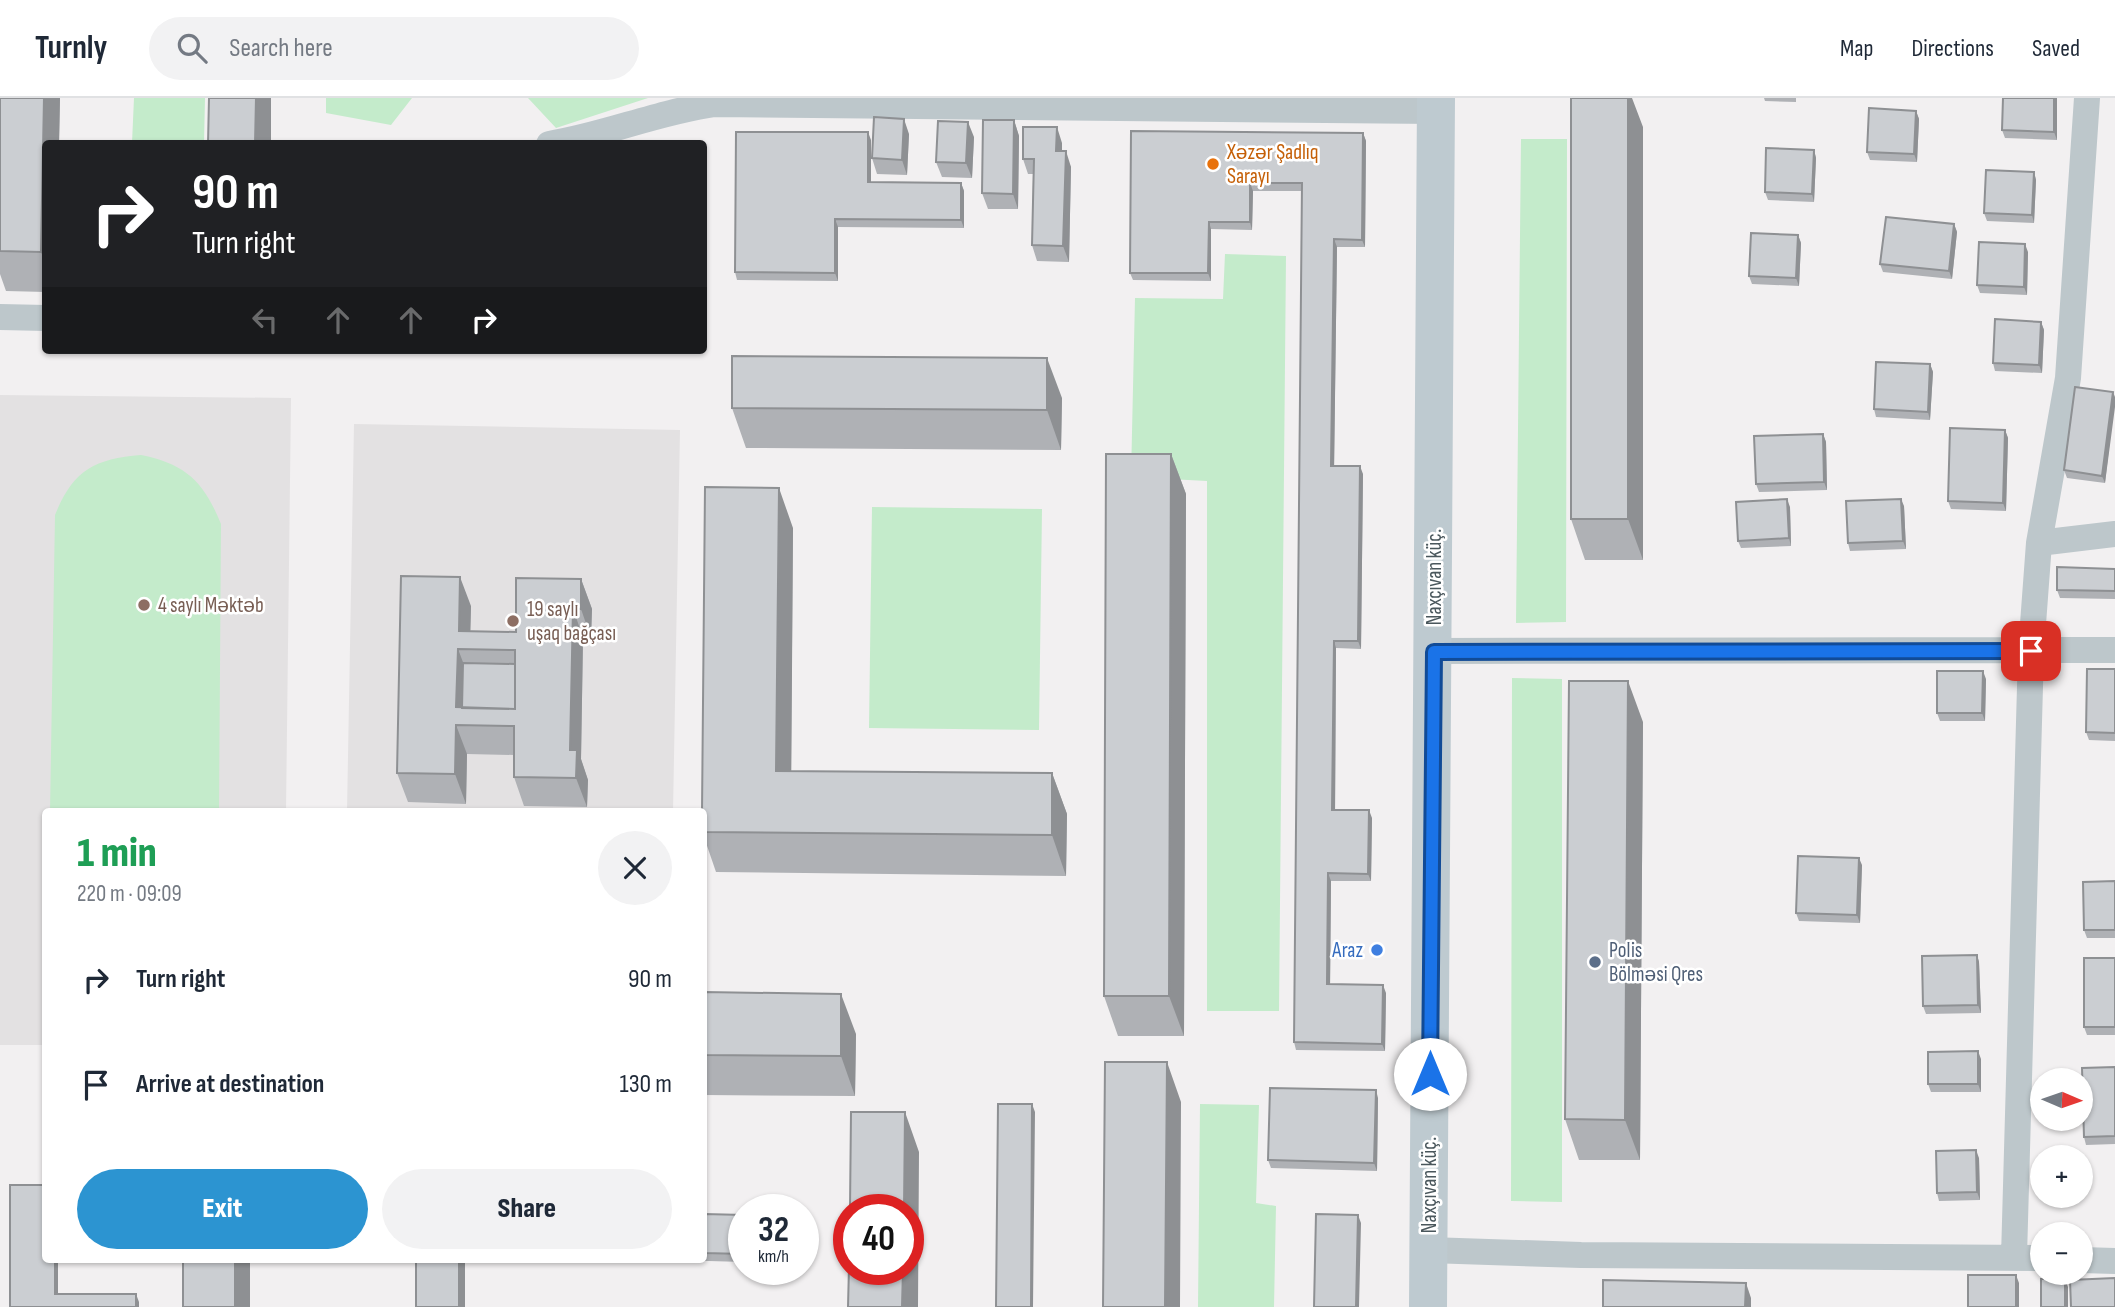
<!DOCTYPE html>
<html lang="en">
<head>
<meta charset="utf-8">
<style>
	:root { --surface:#fff; --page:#f2f2f3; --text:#1f2937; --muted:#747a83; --line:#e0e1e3; --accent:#2c94d1 }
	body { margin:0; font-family:"Sofia Sans Condensed",sans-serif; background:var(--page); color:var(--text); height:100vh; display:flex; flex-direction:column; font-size:26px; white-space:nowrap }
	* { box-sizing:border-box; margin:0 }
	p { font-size:23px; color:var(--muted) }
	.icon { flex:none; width:38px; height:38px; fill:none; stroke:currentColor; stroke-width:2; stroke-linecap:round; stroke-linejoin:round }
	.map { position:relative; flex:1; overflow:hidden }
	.drawer { position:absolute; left:42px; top:710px; width:665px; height:455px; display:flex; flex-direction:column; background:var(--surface); border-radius:7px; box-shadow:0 2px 5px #0004 }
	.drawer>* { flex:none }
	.hud { position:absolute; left:42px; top:42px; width:665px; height:214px; border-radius:7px; box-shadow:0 2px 5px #0004; background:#202124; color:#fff; overflow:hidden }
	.needle { width:46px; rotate:92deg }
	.buttons { position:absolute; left:2030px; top:970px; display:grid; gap:14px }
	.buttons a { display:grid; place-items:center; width:63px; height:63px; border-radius:50%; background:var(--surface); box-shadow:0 2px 5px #0004; font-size:35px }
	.speed { position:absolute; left:728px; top:1096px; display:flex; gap:14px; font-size:35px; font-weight:700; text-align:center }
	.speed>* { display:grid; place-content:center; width:91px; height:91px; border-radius:50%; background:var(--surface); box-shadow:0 2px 5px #0004; line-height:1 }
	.speed small { font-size:18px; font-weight:400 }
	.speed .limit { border:10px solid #d22; background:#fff; color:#111 }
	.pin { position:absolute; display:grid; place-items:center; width:60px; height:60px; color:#fff; margin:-30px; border-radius:14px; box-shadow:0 4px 10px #0006 }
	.me { position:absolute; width:77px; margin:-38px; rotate:0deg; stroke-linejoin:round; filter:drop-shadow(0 0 5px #0008) }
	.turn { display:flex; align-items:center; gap:24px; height:147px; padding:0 35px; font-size:32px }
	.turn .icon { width:91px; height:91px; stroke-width:2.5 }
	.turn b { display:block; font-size:49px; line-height:60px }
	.lanes { display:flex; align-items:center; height:66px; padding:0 35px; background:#0003; justify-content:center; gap:35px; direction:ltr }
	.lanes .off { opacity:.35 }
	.round { display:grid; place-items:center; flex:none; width:74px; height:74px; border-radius:37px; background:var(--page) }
	.headline { display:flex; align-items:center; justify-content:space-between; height:119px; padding:0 35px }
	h1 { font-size:42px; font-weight:800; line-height:52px; color:#1e9e55 }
	.cta { display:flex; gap:14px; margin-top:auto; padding:14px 35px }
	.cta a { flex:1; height:80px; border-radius:42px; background:var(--accent); color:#fff; font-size:28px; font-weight:800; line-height:80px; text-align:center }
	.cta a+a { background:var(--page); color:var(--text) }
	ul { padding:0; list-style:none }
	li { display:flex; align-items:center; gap:21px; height:105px; padding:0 35px }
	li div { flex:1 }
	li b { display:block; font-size:26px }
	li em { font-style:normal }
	header { display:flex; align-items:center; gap:42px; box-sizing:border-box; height:98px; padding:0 35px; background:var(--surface); border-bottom:2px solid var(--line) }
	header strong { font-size:33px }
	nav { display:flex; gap:38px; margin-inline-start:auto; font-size:24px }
	.search { width:490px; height:63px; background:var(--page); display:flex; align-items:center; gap:18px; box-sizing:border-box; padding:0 24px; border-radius:38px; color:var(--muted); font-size:26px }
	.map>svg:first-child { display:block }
</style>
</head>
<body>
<header>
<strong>Turnly</strong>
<div class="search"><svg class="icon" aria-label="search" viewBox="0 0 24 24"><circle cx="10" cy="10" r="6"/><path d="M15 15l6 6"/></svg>Search here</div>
<nav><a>Map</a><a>Directions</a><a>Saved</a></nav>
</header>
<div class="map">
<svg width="2115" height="1209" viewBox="0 0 2115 1209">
	<rect width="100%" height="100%" fill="#f2f0f1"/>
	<path fill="#e3e1e2" d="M0 297 291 300 286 714H46L45 947H0Z
		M354 326 680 332 673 714H347Z"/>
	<path fill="#c4ebcb" d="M134 0H205L204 45H132Z
		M326 0H412L391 27 326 15Z
		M528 0H648L556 30Z
		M1521 41H1567L1566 524 1516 525Z
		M1225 156 1286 158 1279 913H1207V383L1131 379 1135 200 1223 201Z
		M141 357C186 366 204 384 221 426L219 714H50L55 417C73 373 93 361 141 357Z
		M872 409 1042 411 1039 632 869 630Z
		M1512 580 1562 581V1104L1511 1103Z
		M1200 1006 1259 1007 1256 1105 1276 1108 1274 1209H1198Z"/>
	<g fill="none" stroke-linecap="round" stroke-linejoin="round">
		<path stroke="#bdc7cb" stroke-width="26" d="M549 46C605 37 658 14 715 6L1436 13
			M0 219 46 220
			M2039 445 2115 436
			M1434 553 2115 552
			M1429 1152 1581 1157 2042 1160
			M2014 1159 2031 553 2039 445 2068 280 2087 0
			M2081 1162 2115 1163"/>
		<path stroke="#becad0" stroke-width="38" d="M1428 1209 1436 0"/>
	</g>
	<path fill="#afb1b5" d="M0 0H60L59 46H46V194L6 193 0 176Z
		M1764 0H1796V4L1765 3Z
		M2057 0V42L2005 40 2002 32Z
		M1916 13 1919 21 1917 64 1870 62 1867 54Z
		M1014 22 1019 38 1018 111H988L982 95Z
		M1643 29V462H1585L1571 421Z
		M1131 33 1363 35 1366 43 1365 149H1337L1334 368 1363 376 1361 551 1336 550 1335 712 1372 720 1371 783H1331L1330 886 1386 895 1385 953 1296 952 1294 944 1302 93H1253L1252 132 1211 131V183L1133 182 1130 175Z
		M909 36 907 77 877 76 872 60Z
		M974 39 972 80 942 79 936 64Z
		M871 42V84L961 85 964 93V130L838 129V183L737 182 735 174Z
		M1062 45V53L1071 69 1069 164 1037 163 1032 147 1033 76H1028L1023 61Z
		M1814 52 1816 60 1814 104 1768 102 1765 94Z
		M2034 74 2036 82 2034 125 1987 123 1984 115Z
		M1954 126 1957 134 1952 181 1883 174 1880 166Z
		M1798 137 1801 145 1799 188 1752 186 1749 178Z
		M2028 154 2027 197 1980 195 1977 187Z
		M2041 224 2044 232 2042 275 1995 273 1993 265Z
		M1930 266 1933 274 1930 322 1876 319 1874 311Z
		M2115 299 2105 385 2067 380 2064 372Z
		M1062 300 1061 352 746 350 732 310Z
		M2005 332 2008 340 2006 413 1951 411 1948 403Z
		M1823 336 1826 344 1827 392 1759 394 1756 386Z
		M1171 356 1186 396 1184 938H1118L1104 898Z
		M1904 408 1906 451 1850 453 1848 445Z
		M1790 409 1791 448 1741 450 1738 443Z
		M793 430 791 673 1052 675 1067 716 1066 778 716 774 704 739V714Z
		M2115 471V501L2060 500 2057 492Z
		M581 481 592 511 591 540H583L581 661 588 682 587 709 524 708 514 679V657L467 656 466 706 408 704 397 675 471 508 470 533 516 534Z
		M2115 571V643L2089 642 2086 634Z
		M1986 581 1985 623H1940L1937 615Z
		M1643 624 1640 1062H1579L1565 1021Z
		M1862 767 1860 825 1799 823 1796 815Z
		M2115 783V840H2087L2084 832Z
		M1977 857 1979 864 1981 915 1926 916 1923 908Z
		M2115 860V937H2087L2084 929Z
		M704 894 856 936 855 998 704 997Z
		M1981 961V994H1931L1928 986Z
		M2115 969V1046L2086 1047 2084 1039Z
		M1378 1000 1377 1073 1271 1070 1268 1062Z
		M1979 1060 1980 1102 1939 1103 1937 1095Z
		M704 1116 744 1117V1164L673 1162H704Z"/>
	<path fill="#8e9093" d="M44 0H60L59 46H46V166L41 154Z
		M256 0H271V46H255Z
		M1628 0H1632L1643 29V462L1628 421Z
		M2054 0H2057V42L2054 34Z
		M1916 13 1919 21 1917 64 1914 56Z
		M904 21 909 36 907 77 902 62Z
		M1014 22 1019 38 1018 111 1013 96Z
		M968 24 974 39 972 80 966 65Z
		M1057 29 1062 45V69L1056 53Z
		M868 34 871 42V92L868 84Z
		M1363 35 1366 43 1365 149 1362 142Z
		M1814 52 1816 60 1814 104 1812 96Z
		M1066 53 1071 69 1069 164 1063 148Z
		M2034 74 2036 82 2034 125 2032 117Z
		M961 85 964 93V130L961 122Z
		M1250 85 1253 93 1252 132 1250 124Z
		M835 121 838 129V183L835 175Z
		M1209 124 1211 131V183L1208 175Z
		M1954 126 1957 134 1952 181 1949 173Z
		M1798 137 1801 145 1799 188 1796 180Z
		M1334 141 1337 149 1334 376 1331 368Z
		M2025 146 2028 154 2027 197 2024 189Z
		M2041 224 2044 232 2042 275 2039 267Z
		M1047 260 1062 300 1061 352 1047 312Z
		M1930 266 1933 274 1930 322 1928 314Z
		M2113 294 2115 299V309L2105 385 2102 378Z
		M2005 332 2008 340 2006 413 2003 405Z
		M1823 336 1826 344 1827 392 1824 384Z
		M1171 356 1186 396 1184 938 1169 898Z
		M1360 368 1363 376 1361 551 1358 543Z
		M779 390 793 430 791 713 776 673Z
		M1787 401 1790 409 1791 448 1789 440Z
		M1901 401 1904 408 1906 451 1903 443Z
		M460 479 471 508 470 551 459 533Z
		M581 481 592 511 591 540 581 511Z
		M573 510 583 540 581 661 588 682 587 709 576 680 570 652Z
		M1334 543 1336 550 1335 720 1332 712Z
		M458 551 469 580 468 623 456 609Z
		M1983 573 1986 581 1985 623 1982 615Z
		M1628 583 1643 624 1640 1062 1625 1022Z
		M456 627 467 656 466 706 455 676Z
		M1052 675 1067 716 1066 778 1052 737Z
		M1369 712 1372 720 1371 783 1368 776Z
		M1859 760 1862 767 1860 825 1857 817Z
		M1328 775 1331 783 1330 894 1327 886Z
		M1977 857 1979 864 1981 915 1978 907Z
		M1383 887 1386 895 1385 953 1382 946Z
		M841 896 856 936 855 998 841 958Z
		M1978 953 1981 961V994L1978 986Z
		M1167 964 1181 1004 1180 1209H1165Z
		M1376 992 1378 1000 1377 1073 1374 1065Z
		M1032 1006 1035 1014 1033 1209H1031Z
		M905 1014 919 1054 918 1209H902L903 1171H908V1111H904Z
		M1976 1052 1979 1060 1980 1102 1977 1094Z
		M1358 1117 1361 1125 1359 1209H1356Z
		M55 1162H58V1204L55 1196Z
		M235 1162H250V1209H235Z
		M459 1162H465V1209H459Z
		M2016 1177 2019 1185V1209H2016Z
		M2065 1181 2068 1189V1209H2065Z
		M1746 1185 1751 1200V1209H1745Z
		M136 1196 139 1204V1209H136Z"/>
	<path fill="#cbced2" stroke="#8e9093" stroke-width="2" fill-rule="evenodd" d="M0 0H44L41 154 0 153Z
		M209 0H256L255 46H208Z
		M1571 0H1628V421H1571Z
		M2003 0H2054V34L2002 32Z
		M1869 10 1916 13 1914 56 1867 54Z
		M874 19 904 21 902 62 872 60Z
		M983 22H1014L1013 96 982 95Z
		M938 23 968 24 966 65 936 64Z
		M1023 29H1057L1056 53H1066L1063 148 1032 147 1034 61H1023Z
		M1131 33 1363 35 1362 142 1334 141 1331 368H1360L1358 543H1334L1332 712H1369L1368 776 1328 775 1327 886 1383 887 1382 946 1294 944 1302 85H1250V124H1209L1208 175H1130Z
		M736 34H868V84L961 85V122L835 121V175L735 174Z
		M1766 50 1814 52 1812 96 1765 94Z
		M1986 72 2034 74 2032 117 1984 115Z
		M1886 119 1954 126 1949 173 1880 166Z
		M1751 135 1798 137 1796 180 1749 178Z
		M1979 144 2025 146 2024 189 1977 187Z
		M1995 221 2041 224 2039 267 1993 265Z
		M732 258 1047 260V312L732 310Z
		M1876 264 1930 266 1928 314 1874 311Z
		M2075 289 2113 294 2102 378 2064 372Z
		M1950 330 2005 332 2003 405 1948 403Z
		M1823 336 1824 384 1756 386 1754 338Z
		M1106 356H1171L1169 898H1104Z
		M705 389 779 390 776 673 1052 675V737L704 734V714H702Z
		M1787 401 1789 440 1738 443 1736 404Z
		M1901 401 1903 443 1848 445 1846 403Z
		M2057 469 2115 471V493L2057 492Z
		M401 478 460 479 459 533 516 534V480L581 481V511L573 510 570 652H577L576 680 514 679V628L456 627 455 676 397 675ZM458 551 515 552V611L456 609Z
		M463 565 515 566V611L462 610Z
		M2087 571H2115V635L2086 634Z
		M1937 573H1983L1982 615H1937Z
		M1569 583H1628L1625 1022 1565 1021Z
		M1798 758 1859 760 1857 817 1796 815Z
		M2115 783V832H2084L2083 784Z
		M1977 857 1978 907 1923 908 1922 858Z
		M2084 860H2115V929H2084Z
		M704 894 841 896V958L704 957Z
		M1978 953V986H1928V954Z
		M1105 964H1167L1165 1209H1103Z
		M2115 969V1038L2084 1039 2082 970Z
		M1270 990 1376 992 1374 1065 1268 1062Z
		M998 1006H1032L1031 1209H996Z
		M851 1014H905L904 1111H850Z
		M1976 1052 1977 1094 1937 1095 1936 1053Z
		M10 1087H46V1162H55V1196H136V1209H10Z
		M704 1116 744 1117V1156L704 1155Z
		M1316 1116 1358 1117 1356 1209H1314Z
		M183 1162H235V1209H183Z
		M416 1162H459V1209H416Z
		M849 1168V1171H903L902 1209H848Z
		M1968 1177H2016V1209H1968Z
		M2115 1180V1209H2071L2070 1182Z
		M2041 1181H2065V1209H2041Z
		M1603 1182 1746 1185 1745 1209H1603Z"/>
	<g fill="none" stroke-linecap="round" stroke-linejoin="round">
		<g stroke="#114b97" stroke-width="18">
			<path id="route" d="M1430 976 1434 554 2031 553"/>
		</g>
		<use href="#route" stroke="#1a73e8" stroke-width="12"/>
	</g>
	<circle fill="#e8710a" stroke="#fff" stroke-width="2.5" cx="1213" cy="66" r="7"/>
	<g fill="#8d6e63" stroke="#fff" stroke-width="2.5">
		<circle cx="144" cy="507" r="7"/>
		<circle cx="513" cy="523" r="7"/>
	</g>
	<circle fill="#3f7fe0" stroke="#fff" stroke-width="2.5" cx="1377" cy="852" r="7"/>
	<circle fill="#5c6f8a" stroke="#fff" stroke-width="2.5" cx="1595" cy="864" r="7"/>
	<g text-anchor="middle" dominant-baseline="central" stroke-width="5" stroke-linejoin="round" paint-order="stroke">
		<g font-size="21" fill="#c56008" stroke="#fff" text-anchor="start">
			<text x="1227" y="54">Xəzər Şadlıq<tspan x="1227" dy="24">Sarayı</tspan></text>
		</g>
		<g font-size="21" fill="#4a575c" stroke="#fff">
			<text transform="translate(1434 479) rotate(-90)">Naxçıvan küç.</text>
			<text transform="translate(1429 1087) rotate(-90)">Naxçıvan küç.</text>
		</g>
		<g font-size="21" fill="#785e54" stroke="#fff" text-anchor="start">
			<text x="158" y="507">4 saylı Məktəb</text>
			<text x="527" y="511">19 saylı<tspan x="527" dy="24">uşaq bağçası</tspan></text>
		</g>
		<g font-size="21" fill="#366cbe" stroke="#fff" text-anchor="end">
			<text x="1363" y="852">Araz</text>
		</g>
		<g font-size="21" fill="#4e5e75" stroke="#fff" text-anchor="start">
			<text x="1609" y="852">Polis<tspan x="1609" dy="24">Bölməsi Qres</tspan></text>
		</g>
	</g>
</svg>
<div class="buttons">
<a><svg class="needle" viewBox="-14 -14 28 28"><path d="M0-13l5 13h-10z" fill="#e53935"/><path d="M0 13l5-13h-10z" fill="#747a83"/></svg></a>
<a>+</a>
<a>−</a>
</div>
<div class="speed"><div>32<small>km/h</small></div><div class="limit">40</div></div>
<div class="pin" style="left:2031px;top:553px;background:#d93025"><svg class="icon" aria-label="arrive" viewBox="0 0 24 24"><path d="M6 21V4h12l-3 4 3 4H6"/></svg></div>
<svg class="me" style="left:1430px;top:976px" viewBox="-20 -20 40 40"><circle r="19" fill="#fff"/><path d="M0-13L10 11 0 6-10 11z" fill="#1a73e8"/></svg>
<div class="hud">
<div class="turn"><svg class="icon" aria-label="right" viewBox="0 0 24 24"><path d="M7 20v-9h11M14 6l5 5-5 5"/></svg><div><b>90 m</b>Turn right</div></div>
<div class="lanes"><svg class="icon off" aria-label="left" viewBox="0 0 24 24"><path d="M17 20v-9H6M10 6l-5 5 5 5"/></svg><svg class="icon off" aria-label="ahead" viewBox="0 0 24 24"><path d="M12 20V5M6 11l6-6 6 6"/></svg><svg class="icon off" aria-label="ahead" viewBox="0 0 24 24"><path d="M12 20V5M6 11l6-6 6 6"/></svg><svg class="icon" aria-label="right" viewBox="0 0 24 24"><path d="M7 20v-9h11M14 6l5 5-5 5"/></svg></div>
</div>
<section class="drawer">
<div class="headline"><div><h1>1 min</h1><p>220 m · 09:09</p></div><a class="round"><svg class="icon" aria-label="close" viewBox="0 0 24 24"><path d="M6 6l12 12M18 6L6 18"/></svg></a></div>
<ul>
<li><svg class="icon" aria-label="right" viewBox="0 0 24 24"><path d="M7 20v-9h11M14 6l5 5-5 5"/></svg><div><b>Turn right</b></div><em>90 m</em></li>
<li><svg class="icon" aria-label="arrive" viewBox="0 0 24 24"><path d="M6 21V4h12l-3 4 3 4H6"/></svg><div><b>Arrive at destination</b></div><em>130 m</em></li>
</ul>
<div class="cta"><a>Exit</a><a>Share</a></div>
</section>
</div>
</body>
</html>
